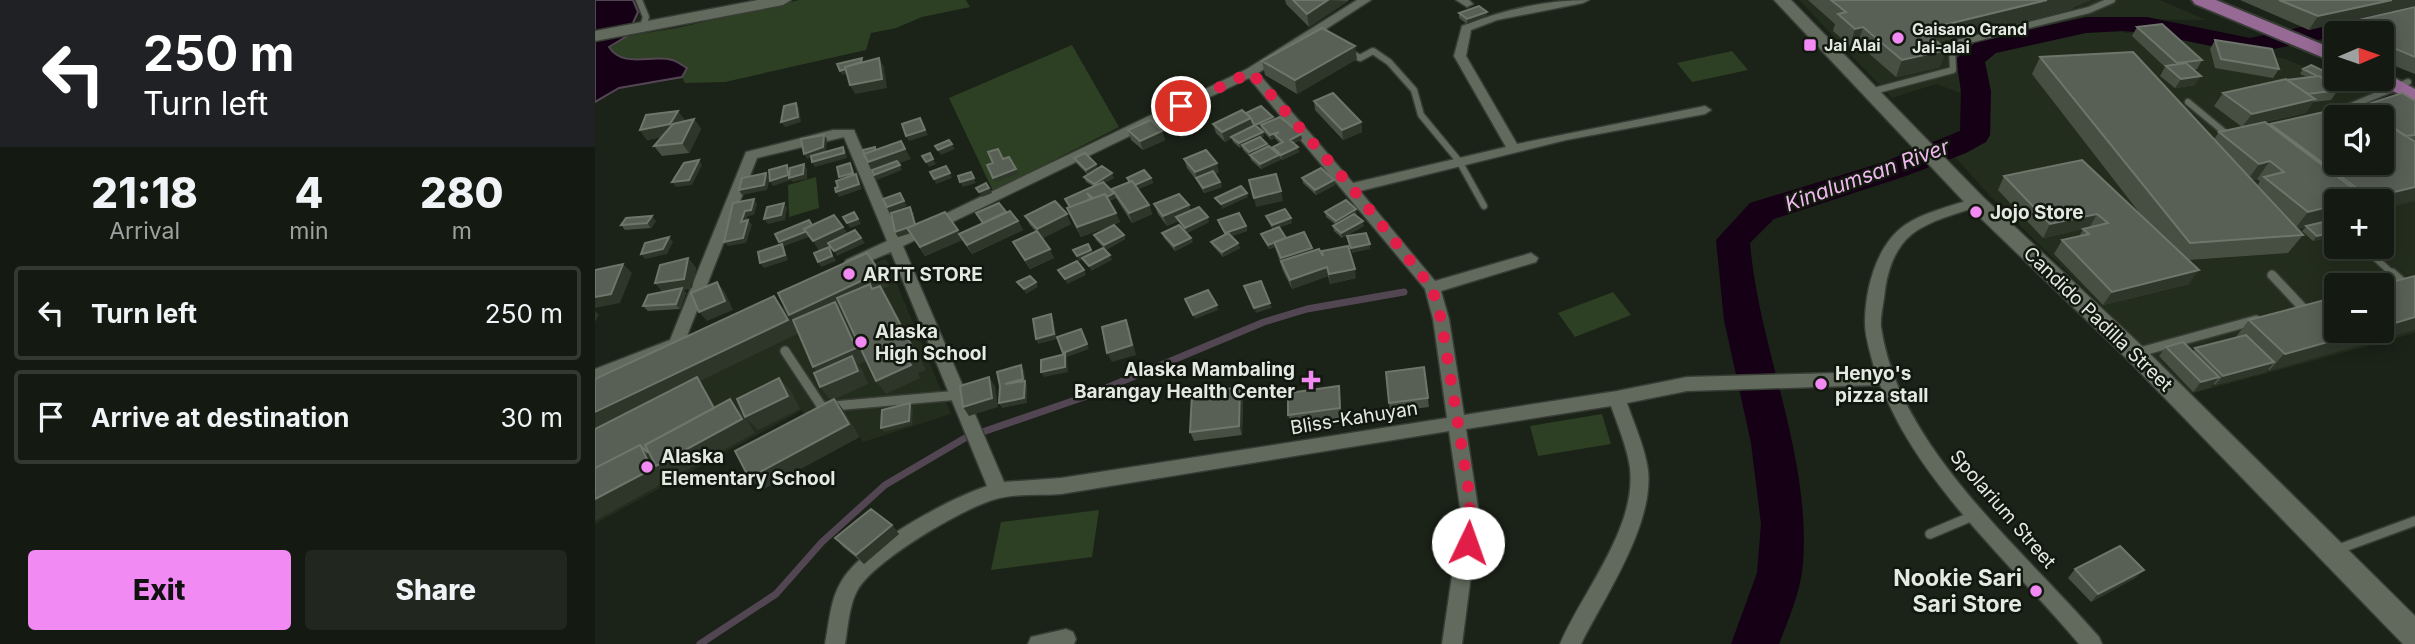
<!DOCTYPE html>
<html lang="en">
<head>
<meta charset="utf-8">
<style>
	:root { --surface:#141a11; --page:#21271f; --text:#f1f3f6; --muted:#9da19f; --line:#333831; --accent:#f28af3 }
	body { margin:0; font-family:Inter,sans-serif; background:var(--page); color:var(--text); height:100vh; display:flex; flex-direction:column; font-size:26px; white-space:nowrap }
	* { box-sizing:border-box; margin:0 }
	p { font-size:23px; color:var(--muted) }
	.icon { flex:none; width:38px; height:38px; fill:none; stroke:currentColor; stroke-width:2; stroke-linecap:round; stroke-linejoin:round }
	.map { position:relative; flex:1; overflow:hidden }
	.panel { display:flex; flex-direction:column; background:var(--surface); width:595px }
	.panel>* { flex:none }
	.top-card { background:#202124; color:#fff; overflow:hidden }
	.needle { width:46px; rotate:88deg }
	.tools { position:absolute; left:1729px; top:21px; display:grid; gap:14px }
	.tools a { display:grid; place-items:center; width:70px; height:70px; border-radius:7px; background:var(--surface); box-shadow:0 4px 18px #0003,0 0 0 2px var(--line); font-size:35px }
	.pin { position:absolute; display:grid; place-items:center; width:60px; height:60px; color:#fff; margin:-30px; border:4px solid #fff; border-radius:50%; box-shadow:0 2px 7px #0007 }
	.me { position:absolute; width:77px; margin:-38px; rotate:3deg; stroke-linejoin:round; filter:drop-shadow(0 0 5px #0008) }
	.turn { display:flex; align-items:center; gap:24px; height:147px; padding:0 28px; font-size:32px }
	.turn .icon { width:91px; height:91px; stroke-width:2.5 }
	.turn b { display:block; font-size:49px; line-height:60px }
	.eta { display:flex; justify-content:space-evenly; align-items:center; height:119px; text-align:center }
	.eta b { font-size:42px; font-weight:800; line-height:49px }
	.action { display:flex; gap:14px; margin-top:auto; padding:14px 28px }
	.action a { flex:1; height:80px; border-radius:7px; background:var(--accent); color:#111; font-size:28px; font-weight:800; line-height:80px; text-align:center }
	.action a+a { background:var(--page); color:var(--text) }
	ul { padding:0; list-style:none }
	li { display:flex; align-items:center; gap:21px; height:94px; margin:0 14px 10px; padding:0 14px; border:4px solid var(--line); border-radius:7px }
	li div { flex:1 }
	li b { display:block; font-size:26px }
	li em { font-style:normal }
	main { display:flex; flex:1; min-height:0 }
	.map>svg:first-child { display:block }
</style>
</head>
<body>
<main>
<section class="panel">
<div class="top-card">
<div class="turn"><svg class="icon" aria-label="left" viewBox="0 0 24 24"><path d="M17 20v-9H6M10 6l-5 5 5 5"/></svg><div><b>250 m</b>Turn left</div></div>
</div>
<div class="eta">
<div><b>21:18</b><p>Arrival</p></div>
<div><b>4</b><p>min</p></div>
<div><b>280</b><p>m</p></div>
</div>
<ul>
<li><svg class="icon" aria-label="left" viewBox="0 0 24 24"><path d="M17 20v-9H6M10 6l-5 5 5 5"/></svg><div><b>Turn left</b></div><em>250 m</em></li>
<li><svg class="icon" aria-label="arrive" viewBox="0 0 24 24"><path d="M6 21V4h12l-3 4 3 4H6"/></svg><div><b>Arrive at destination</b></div><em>30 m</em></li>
</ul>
<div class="action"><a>Exit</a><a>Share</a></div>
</section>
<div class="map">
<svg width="1820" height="644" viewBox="0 0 1820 644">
	<rect width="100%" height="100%" fill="#1b2217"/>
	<path fill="#232d1d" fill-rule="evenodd" d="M1204 0H1565L1611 20 1488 19 1381 44 1371 58 1365 78V93L1341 84 1297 98Z
		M1517 27 1531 33 1550 31 1690 59 1820 110V333L1596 394 1397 198 1359 156 1395 135 1396 125 1388 95 1387 68 1391 56 1413 46ZM1741 117H1787V163H1741ZM1741 201H1787V247H1741ZM1741 285H1787V331H1741Z
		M291 258 356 414 268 442 250 412 218 427 207 410 0 524V396Z"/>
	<path fill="#2e4023" d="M204 0H371L375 7 327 17 301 28 276 33 271 50 130 82 90 83 87 77 92 68C87 65 81 61 76 60 55 55 30 67 14 48L32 36 82 28Z
		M477 45 524 127 398 191 354 98Z
		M1137 51 1153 70 1097 82 1082 63Z
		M221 177 224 208 194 217 193 185Z
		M1018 292 1036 315 980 337 963 313Z
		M1007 414 1016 444 943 456 935 426Z
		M504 510 497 557 396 570 406 522Z"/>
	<path fill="#150016" stroke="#534653" stroke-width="2" d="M0 0H38L43 12 32 36 14 47C28 69 57 54 77 60 82 61 88 66 92 68L87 77 24 88 0 102Z"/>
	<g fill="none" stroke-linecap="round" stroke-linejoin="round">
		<path stroke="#534653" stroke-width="7" d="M105 644 181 594 227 542 290 485 370 438 492 396 669 322 712 309 809 292"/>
		<path fill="#150016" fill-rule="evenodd" d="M1820 3V19L1753 33H1741V36L1655 54 1552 33 1529 31 1491 33 1401 53 1390 62 1396 91 1395 135 1391 142 1371 153 1311 176 1179 219 1155 243C1164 350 1216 454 1208 563 1206 591 1194 618 1184 644H1136L1162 573 1166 524 1156 443 1129 320 1121 240 1155 203 1289 162 1365 131 1366 91 1361 59 1382 41 1491 17H1552L1655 38Z"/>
		<g stroke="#373c35" stroke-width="9">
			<path id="lane-far1" d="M44 0 51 17 47 29
				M754 52 765 58 778 51 794 62 819 90 826 115 864 161 889 206
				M1275 92 1358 70 1357 46 1362 43 1494 10 1517 0
				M1593 102 1634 136
				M1749 109 1813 82
				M1768 247 1799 275"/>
		</g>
		<g stroke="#373c35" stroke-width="12">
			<path id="lane" d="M1797 273 1806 281
				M1677 275 1708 308
				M190 351 227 407 364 395
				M1541 353 1661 320
				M1335 534 1380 515
				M1741 550 1820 521"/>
		</g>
		<g stroke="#373c35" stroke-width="3">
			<path id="street" d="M762 0H776L663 73 758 183 911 147 859 56 867 26C907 10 951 0 994 0L988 3 902 20 876 30 871 56 922 144 1110 106 1116 110 1110 114 971 140 765 191 840 281 936 253 943 258 941 262 846 291 854 319 869 415 1022 391 1092 377 1280 372C1277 357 1270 339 1270 323 1270 290 1281 245 1310 225 1329 212 1354 207 1376 199H1386L1388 202 1386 205C1363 214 1337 219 1317 234 1300 248 1293 269 1290 290 1289 302 1285 316 1286 327 1303 447 1428 549 1504 637L1507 644H1484C1425 574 1352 509 1306 428 1298 414 1292 399 1285 385L1092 391 1032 403C1039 424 1050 447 1053 470 1059 525 1010 596 986 644H965C987 592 1042 528 1035 468 1032 447 1023 426 1016 406L871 429 884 514 867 644H847L866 514 854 431 466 494C445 496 421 493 401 499 368 508 278 561 262 591 254 606 253 627 250 644H230C234 624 235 600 246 582 266 546 353 499 392 486L296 252 256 269 249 264 251 260 292 241 249 137 162 158 88 346 0 382V369L75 340 151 152 238 130H259L304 236 652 69ZM654 78 830 289 838 319 852 418 466 478 409 482 308 246Z
				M861 0H874L878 4 872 7Z
				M471 629 478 632 481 639 479 644H433L436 637Z"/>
		</g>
		<g stroke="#373c35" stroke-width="3">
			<path id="secondary" d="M163 0H196L188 5 0 41V31Z
				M1179 0H1196L1388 197 1548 347 1820 616V644H1808L1532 359 1374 207Z"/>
		</g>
		<g stroke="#373c35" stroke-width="4">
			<path id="primary" d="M1597 0H1621L1741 50V63L1600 4Z
				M1787 71 1820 89V103L1780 81 1779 79H1787Z"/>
		</g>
		<use href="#lane-far1" stroke="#626a5d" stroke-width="6"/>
		<use href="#lane" stroke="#626a5d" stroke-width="9"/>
		<use href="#street" fill="#626a5d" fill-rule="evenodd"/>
		<use href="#secondary" fill="#626a5d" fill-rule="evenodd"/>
		<use href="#primary" fill="#966a95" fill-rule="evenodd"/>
	</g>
	<path fill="#474f43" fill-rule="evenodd" d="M690 0H753V1L714 27 691 4Z
		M1213 0H1495L1478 7 1477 9 1343 42 1345 67 1301 77 1263 44 1255 46 1238 31 1240 24Z
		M1645 0H1820L1714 30Z
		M1820 7V74L1787 61V33H1741V42L1731 38 1741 25Z
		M892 12V16L872 24 864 18V13Z
		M1542 27 1607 60 1602 69 1599 70 1600 85 1580 88 1565 76 1570 67 1537 36Z
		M1620 40 1684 69 1678 78 1620 68 1615 49Z
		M1445 57 1619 139 1624 132 1647 127 1619 106 1628 93 1692 80 1712 77 1705 74 1708 69 1750 81 1746 86 1741 89 1743 90 1736 100 1718 102 1710 113 1670 122 1674 125 1675 124 1767 106 1820 101V201H1741L1716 225 1740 232 1736 237 1718 241 1707 231 1711 227 1702 229 1708 235 1693 253 1593 260 1594 284 1508 305 1459 254 1467 240 1484 237 1488 229 1448 238 1403 190 1409 176 1550 220 1437 74ZM1662 179 1665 181 1662 186 1657 180Z
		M762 59 702 94 670 75 667 61Z
		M719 101 766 122 767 132 748 140 720 110Z
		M651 113 678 117 679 120 707 139 699 143 704 152 687 160 684 157 685 160 666 169 656 160 655 157 648 150 647 147 645 148 638 142 637 138 630 142 621 133 618 124ZM666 128 667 130 676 140 680 138 685 144 678 147 679 150 673 146 666 138 669 136 664 129Z
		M567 114 603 120 606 129 587 138 570 124Z
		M99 119 106 129 94 153 67 156 59 146 67 137 52 140 45 130Z
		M533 130 567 131 570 140 548 150 536 140Z
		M479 158 501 164 502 169 519 178 509 183 519 193 521 198 514 201 521 213 525 222 486 237 476 217 472 208 474 207 470 199 498 186 491 182 489 177 493 175 481 163Z
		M589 159 624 172 620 174 625 182 627 187 609 193 602 181 592 168Z
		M532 178H556L558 183 543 189 554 205 557 214 537 223 521 198 517 189 534 182Z
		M707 178 739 180 740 185 721 195 708 183Z
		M559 204 594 205 596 211 614 222 592 233 583 221 572 226 563 214Z
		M318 212 321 224 365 233 388 223 381 213 411 212 423 221 428 230 377 254 367 240 330 256 315 233 303 237 300 232Z
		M730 212 762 214 760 215 769 226 747 238 739 231 738 226 740 224 731 217Z
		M430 216 476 224 447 238 459 258 435 269 423 251 418 242 441 232 435 225Z
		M671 216 697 223 684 227 691 238 728 256 761 278 735 284 733 276 697 289 688 271 680 247 674 249 668 239 666 234 678 230 673 221Z
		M623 220 651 226 652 231 636 236 645 248 628 257 618 246 616 242 630 234Z
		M61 221 56 228 30 230 26 225Z
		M567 233 598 242 580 251 569 238Z
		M499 235H529L530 239 511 250 501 240Z
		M93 258 101 268 97 288 88 290 91 293 85 309 53 311 48 306 68 292 60 283Z
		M1741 297 1674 371 1673 369 1671 372 1620 385 1618 384 1616 387 1598 392 1564 356 1571 347 1598 352 1600 348 1640 338 1654 320Z
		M829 367 834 407 795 412 791 372Z
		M744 386 747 418 696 424 693 415Z
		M645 387 648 396 647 435 599 441 595 432Z
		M297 525 304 534 269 564 248 547 240 538Z
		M1480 569 1549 570 1540 578 1496 602 1473 578Z"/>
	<path fill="#2e362a" d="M733 0 753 1 714 27 712 14Z
		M1452 0H1495L1478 7 1477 9 1322 47 1328 30Z
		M1797 0H1820V6L1714 30 1723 16Z
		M892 12V16L872 24V19Z
		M1268 27 1263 44 1255 46 1260 29Z
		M760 46 762 59 702 94 700 80Z
		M1352 50 1345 67 1301 77 1307 60Z
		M267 58 269 63 268 69 247 75 245 71Z
		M284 58 289 67 292 88 260 94 255 85Z
		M1606 76 1600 85 1580 88 1586 79Z
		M1720 99 1710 113 1647 127 1657 114Z
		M201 103 204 108 206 122 190 127 186 122Z
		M83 111 90 120 82 134 52 140 45 130Z
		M678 117 679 122 666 125V128L661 130 660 125Z
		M325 118 333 135 314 141 311 136Z
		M656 118 659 127 630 142 627 132Z
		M99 119 106 129 94 153 87 143Z
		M603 120 606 129 587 138 584 129Z
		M766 122 767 132 748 140 747 130Z
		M567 131 570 140 548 150 545 141Z
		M668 132 669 136 648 146 647 145V147L645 148 644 143Z
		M684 132 680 135V138L676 140 675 135Z
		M706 134 707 139 696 144 695 140Z
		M229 135 232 139 231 152 212 159 209 154Z
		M306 141 316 159 279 172 273 162Z
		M357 144 360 149 346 155 343 150Z
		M672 144 673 149 655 155V157L654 152Z
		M248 147 251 151 252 158 220 167 217 162Z
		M703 147 704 152 687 160 686 155Z
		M684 155 685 160 666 169 665 164Z
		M338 159 341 164 334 167 331 162Z
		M104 160 107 165 97 185 81 187 77 182Z
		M1675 161 1662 179 1652 181 1664 164Z
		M255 163 258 168 261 178 247 182 244 177Z
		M622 163 624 172 603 181 600 172Z
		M209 164 212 169V179L197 182 196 180 178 186 175 181 192 165 195 169Z
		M501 164 503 169 493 175 491 170Z
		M305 165 307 170 282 180 279 175Z
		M421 169 423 174 401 182 398 178Z
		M171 173 175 178 172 190 147 195 144 190Z
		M355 173 357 178 341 184 339 179Z
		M517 173 519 178 501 188 499 184Z
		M261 174 267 189 244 197 241 192Z
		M379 178 381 183 368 187 365 182Z
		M556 178 558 183 540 190 539 186Z
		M739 180 740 185 721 195 720 190Z
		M625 182 627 187 609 193 608 188Z
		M1820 187V201L1787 209V201H1772L1775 198Z
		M394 188 397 193 387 197 384 192Z
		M686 191 688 201 661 207 659 198Z
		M305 193 312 206 295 212 292 207Z
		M519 193 521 198 503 207 501 202Z
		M652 193 653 197 627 209 626 204Z
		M159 199 162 204 159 215 153 216 150 226 146 222 150 211Z
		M189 203 192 208 190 220 173 224 169 219Z
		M554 205 557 214 537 223 534 213Z
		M594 205 597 215 581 217 583 221 572 226 568 216Z
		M1741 205V219L1699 230 1713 212Z
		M315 207 318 212 323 231 303 237 300 232Z
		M761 209 762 214 742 226 741 221Z
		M521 213 525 222 486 237 482 227Z
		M472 214 476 224 447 239 442 229Z
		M1502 214 1494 228 1448 238 1455 224Z
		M57 216 61 221 56 228 52 223Z
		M613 217 614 222 592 233 590 228Z
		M696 218 697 223 678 230 677 225Z
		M263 219 266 224 255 228 252 223Z
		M153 220 157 225 151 243 133 246 129 242Z
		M423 221 428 230 377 254 372 245Z
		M768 221 769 226 747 238 746 233Z
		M651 226 652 231 632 238 630 233Z
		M248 227 255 236 224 251 218 241Z
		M363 230 368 239 364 234 367 240 330 256 325 247Z
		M210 232 214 237 189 246 193 260 169 268 165 263 188 247 184 242Z
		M1740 232 1736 237 1718 241 1722 236Z
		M529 235 530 239 511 250 509 245Z
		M74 237 78 242 72 254 50 259 46 254Z
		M266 238 270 243 242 256 239 251Z
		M596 238 598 242 580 251 579 246Z
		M679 242 680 247 674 249 673 245Z
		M643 243 645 248 628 257 627 252Z
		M775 244V249L757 253 756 248Z
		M234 247 241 261 226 267 223 262Z
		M717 248 719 257 688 267 686 258Z
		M455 249 459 258 435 269 430 260Z
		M496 250 498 255 484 261 482 256Z
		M515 255 517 260 496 271 494 266Z
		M93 258 101 268 97 288 88 290 91 293 85 309 60 283Z
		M28 264 37 273 25 303 0 308V297Z
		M732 267 733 276 697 289 695 280Z
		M760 269 761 278 735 284 734 274Z
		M489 270 491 275 472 284 470 279Z
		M1604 270 1594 284 1508 305 1517 292Z
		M285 272 294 286 287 289 294 299 331 370 323 373 325 378 291 394 281 381 280 293 245 309 250 316 271 361 263 365 267 369 273 384 240 399 250 412 265 437 167 490 154 478 236 401 225 387 229 380 218 367 205 328 194 315Z
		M122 282 130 292 138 310 112 321 104 312Z
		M441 282 443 287 431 294 429 289Z
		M179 296 190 310 204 333 105 381 127 419 135 399 147 413 184 378 196 391 205 409 163 430 151 418 160 433 75 479 66 471 72 481 0 521V499L45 445 123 414 0 432V412Z
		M675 303 677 308 661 313 659 308Z
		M622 305 623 310 600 319 598 315Z
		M0 311 4 315 0 322Z
		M456 314 458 319 462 339 443 344 441 339Z
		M1820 317V330L1674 371 1690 354 1772 331H1787V327Z
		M531 320 535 329 541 355 517 362 512 353Z
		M488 333 494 349 472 357 473 372 449 377 446 372 470 358 468 353Z
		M1679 362 1671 372 1620 385 1628 376Z
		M426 365 429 370 431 383 432 386V403L407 408 404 403Z
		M394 377 400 386 403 407 374 416 368 407Z
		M1624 377 1616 387 1598 392 1606 382Z
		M744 386 745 395 747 418 745 408Z
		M645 387 648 396 647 435 644 426Z
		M315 403 318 408 317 425 289 432 286 428Z
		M297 525 304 534 269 564 261 555Z
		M1549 570 1540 578 1496 602 1503 594Z"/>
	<path fill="#585f54" stroke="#6e756a" stroke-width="2" d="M698 0H733L712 14Z
		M1236 0H1452L1328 30 1352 50 1307 60 1268 27 1260 29 1243 14 1251 12Z
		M1684 0H1797L1723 16Z
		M884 6 892 12 872 19 864 13Z
		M1820 7V57L1787 43V33H1761L1741 25Z
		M1567 24 1607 60 1582 63 1542 27Z
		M727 28 760 46 700 80 667 61Z
		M1620 40 1677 49 1684 69 1626 59Z
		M1538 52 1708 235 1595 243 1445 57Z
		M267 58 266 62 250 67V69L245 71 242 64Z
		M284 58 287 79 255 85 250 67Z
		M1591 63 1606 76 1586 79 1571 66Z
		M1716 65 1741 77V79H1745L1750 81 1742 85 1724 76H1722L1708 69Z
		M1724 76 1743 90 1713 94 1692 80Z
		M1691 79 1720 99 1657 114 1628 93Z
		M738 93 766 122 747 130 719 101Z
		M1807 93 1820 101V135L1810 136 1787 120V117H1783L1767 106Z
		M201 103 203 117 186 122 189 106Z
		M1764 104 1783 117H1741V163H1787V120L1820 142V187L1775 198 1675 124Z
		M586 105 603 120 584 129 567 114Z
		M666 106 678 117 660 125 658 123 656 118 651 113Z
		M647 110 656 118 627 132 618 124Z
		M83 111 75 124 45 130 51 115Z
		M685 117 706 134 695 140 703 147 686 155 678 147 688 142 680 135 684 132 675 135 666 125Z
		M325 118 330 130 311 136 307 124Z
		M99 119 87 143 59 146 78 124Z
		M556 120 567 131 545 141 533 130Z
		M1670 122 1771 198 1756 201H1741V205L1713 212 1669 177 1689 172 1675 161 1664 164 1624 132Z
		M660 125 668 132 644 143 636 137Z
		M229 135 228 147 209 154 206 139Z
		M665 137 672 144 654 152 647 145Z
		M354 140 357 144 343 150 340 146Z
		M306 141 310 149 273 162 269 154Z
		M674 146 684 155 665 164 655 155Z
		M248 147 249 153 217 162 216 156Z
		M280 147V150L269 154 270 157 268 150Z
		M403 149 408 159 414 157 421 169 398 178 392 165 398 163 393 152Z
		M611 150 622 163 600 172 589 159Z
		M335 153 338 159 331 162 327 156Z
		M490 153 501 164 491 170 479 158Z
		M104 160 94 180 77 182 89 163Z
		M1487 160 1604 270 1517 292 1467 240 1494 234 1488 229 1513 223 1502 214 1455 224 1409 176Z
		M302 161 305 165 279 175 277 170Z
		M255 163 258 173 244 177 242 167Z
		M209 164 208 174 194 178 195 168Z
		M192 165 193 175 175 181 174 170Z
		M351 166 355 173 339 179 335 172Z
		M507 166 517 173 499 184 489 177Z
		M726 168 739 180 720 190 707 178Z
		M549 170 556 178 540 185 537 181 535 182 532 178Z
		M618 171 625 182 608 188 601 178Z
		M376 172 379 178 365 182 363 176Z
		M171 173 169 185 144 190 147 178Z
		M261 174 264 184 241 192 240 188 243 187 241 181Z
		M681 174 686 191 659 198 654 180Z
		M537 181 554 205 534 213 517 189Z
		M508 182 519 193 512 197 510 194 498 198 492 193 496 199 475 207 470 199Z
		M391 183 394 188 384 192 381 188Z
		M646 186 652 193 626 204 620 198Z
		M305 193 309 201 292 207 288 199Z
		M510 194 521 213 482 227 472 208Z
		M584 194 594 205 568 216 559 204Z
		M159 199 156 210 150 211 146 222 153 220 148 238 129 242 138 203Z
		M751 200 761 209 741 221 730 212Z
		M460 201 472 214 442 229 430 216Z
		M189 203 186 215 169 219 172 207Z
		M404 203 411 212 388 223 381 213Z
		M315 207 320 225 300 232 296 213Z
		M604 207 613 217 590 228 581 217Z
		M690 209 696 218 677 225 671 216Z
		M415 211 423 221 372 245 364 234Z
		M259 212 263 219 252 223 248 217Z
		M350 212 363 230 325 247 312 228Z
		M644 213 651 226 630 233 623 220Z
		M759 214 768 221 746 233 738 226Z
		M239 215 248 227 218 241 209 229Z
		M57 216 52 223 26 225 31 218Z
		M214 220 217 225 209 229 210 232 184 242 180 234Z
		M1728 222 1740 232 1722 236 1711 226Z
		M519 225 529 235 509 245 499 235Z
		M584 225 596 238 579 246 567 233Z
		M684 227 691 238 673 245 666 234Z
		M260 230 266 238 239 251 233 243Z
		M442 231 455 249 430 260 418 242Z
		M709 232 717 248 686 258 679 242Z
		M633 233 643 243 627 252 616 242Z
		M771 233 775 244 756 248 752 236Z
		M74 237 68 249 46 254 50 243Z
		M187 244 190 255 165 263 163 252Z
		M493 244 496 250 482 256 478 250Z
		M753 246 760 269 734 274 732 267 695 280 686 261 724 249 728 256 727 251Z
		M234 247 237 256 223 262 219 253Z
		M508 248 515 255 494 266 487 258Z
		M272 253 285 272 194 315 183 293Z
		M93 258 89 279 60 283 65 265Z
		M482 261 489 270 470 279 463 270Z
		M28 264 16 294 0 297V270Z
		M435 276 441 282 429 289 422 282Z
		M1820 276V317L1787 327V285H1785Z
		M666 281 675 303 659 308 649 286Z
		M122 282 130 301 104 312 96 293Z
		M275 284 277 289 285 286 322 356 313 360 316 365 281 381 242 298Z
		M87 288 81 304 48 306 53 295Z
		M613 290 622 305 598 315 590 299Z
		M179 296 193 320 0 412V379Z
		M1741 297V331H1772L1690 354 1654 320Z
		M240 302 261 348 218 367 198 320Z
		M456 314 459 334 441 339 438 319Z
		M531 320 537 345 512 353 507 327Z
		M486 329 492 344 468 353 462 337Z
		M1651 335 1679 362 1628 376 1600 348Z
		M1588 342 1624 377 1606 382 1571 347Z
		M470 354V367L446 372V360Z
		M257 356 263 371 225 387 219 373Z
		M426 365 428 379 410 384 430 381 429 398 404 403 405 386 402 372Z
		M829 367 833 398 794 403 791 372Z
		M102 377 119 408 50 445 53 451 52 452 45 445 0 468V429Z
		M394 377 397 398 368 407 365 386Z
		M184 378 193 396 150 417 142 399Z
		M744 386 745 408 693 415V393Z
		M645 387 644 426 595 432 597 394Z
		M135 399 147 419 61 466 50 445Z
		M239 399 254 424 154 478 140 451Z
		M315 403 314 421 286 428 287 410Z
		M45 445 57 469 0 499V468Z
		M276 509 297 525 261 555 240 538Z
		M1525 546 1549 570 1503 594 1480 569Z"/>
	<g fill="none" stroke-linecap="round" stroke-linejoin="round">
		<path stroke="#e11d48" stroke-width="12" stroke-dasharray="0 21.6" d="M586 106 656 72 757 188 837 288 846 319 873 486 875 514 873 543"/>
	</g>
	<g fill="#f28af3" stroke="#12180e" stroke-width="2.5">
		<circle cx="1303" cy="38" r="7"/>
		<rect x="1208" y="38" width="14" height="14" rx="3.5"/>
		<circle cx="1381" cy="212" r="7"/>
		<circle cx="254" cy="274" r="7"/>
		<circle cx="266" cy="342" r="7"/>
		<path d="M712.5 369.5h7v7h7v7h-7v7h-7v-7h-7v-7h7z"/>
		<circle cx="1226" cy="384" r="7"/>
		<circle cx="52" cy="467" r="7"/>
		<circle cx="1441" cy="591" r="7"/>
	</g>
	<g text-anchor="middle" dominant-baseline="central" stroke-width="5" stroke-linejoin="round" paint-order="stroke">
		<g font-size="16" font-weight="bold" fill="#e4e9e2" stroke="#12180e" text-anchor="start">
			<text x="1317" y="29">Gaisano Grand<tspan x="1317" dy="18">Jai-alai</tspan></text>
			<text x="1229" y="45">Jai Alai</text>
		</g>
		<g font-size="19" font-weight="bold" fill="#e4e9e2" stroke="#12180e" text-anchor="start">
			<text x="1395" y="212">Jojo Store</text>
			<text x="268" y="274">ARTT STORE</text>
			<text x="280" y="331">Alaska<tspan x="280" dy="22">High School</tspan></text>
			<text x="700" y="369" text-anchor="end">Alaska Mambaling<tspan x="700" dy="22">Barangay Health Center</tspan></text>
			<text x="1240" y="373">Henyo's<tspan x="1240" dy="22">pizza stall</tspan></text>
			<text x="66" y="456">Alaska<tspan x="66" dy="22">Elementary School</tspan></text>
		</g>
		<g font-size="19" fill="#e4e9e2" stroke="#12180e">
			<text transform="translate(1503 319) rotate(44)">Candido Padilla Street</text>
			<text transform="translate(759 418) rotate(-9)">Bliss-Kahuyan</text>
			<text transform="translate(1408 509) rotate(49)">Spolarium Street</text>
		</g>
		<g font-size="21" font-style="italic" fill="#efb8ef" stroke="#12180e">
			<text transform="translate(1272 175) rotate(-20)">Kinalumsan River</text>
		</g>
		<g font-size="23" font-weight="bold" fill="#e4e9e2" stroke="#12180e" text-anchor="end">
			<text x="1427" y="578">Nookie Sari<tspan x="1427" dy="26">Sari Store</tspan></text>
		</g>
	</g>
</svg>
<div class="tools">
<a><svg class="needle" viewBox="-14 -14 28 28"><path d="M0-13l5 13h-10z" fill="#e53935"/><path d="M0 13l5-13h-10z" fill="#9da19f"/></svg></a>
<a><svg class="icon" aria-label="sound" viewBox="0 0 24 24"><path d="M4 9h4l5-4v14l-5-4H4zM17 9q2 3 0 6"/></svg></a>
<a>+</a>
<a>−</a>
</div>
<div class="pin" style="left:586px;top:106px;background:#d93025"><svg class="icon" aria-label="arrive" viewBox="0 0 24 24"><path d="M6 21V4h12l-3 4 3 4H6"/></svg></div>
<svg class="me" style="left:873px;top:543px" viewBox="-20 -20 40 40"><circle r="19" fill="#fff"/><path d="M0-13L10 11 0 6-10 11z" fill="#e11d48"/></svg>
</div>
</main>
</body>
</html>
